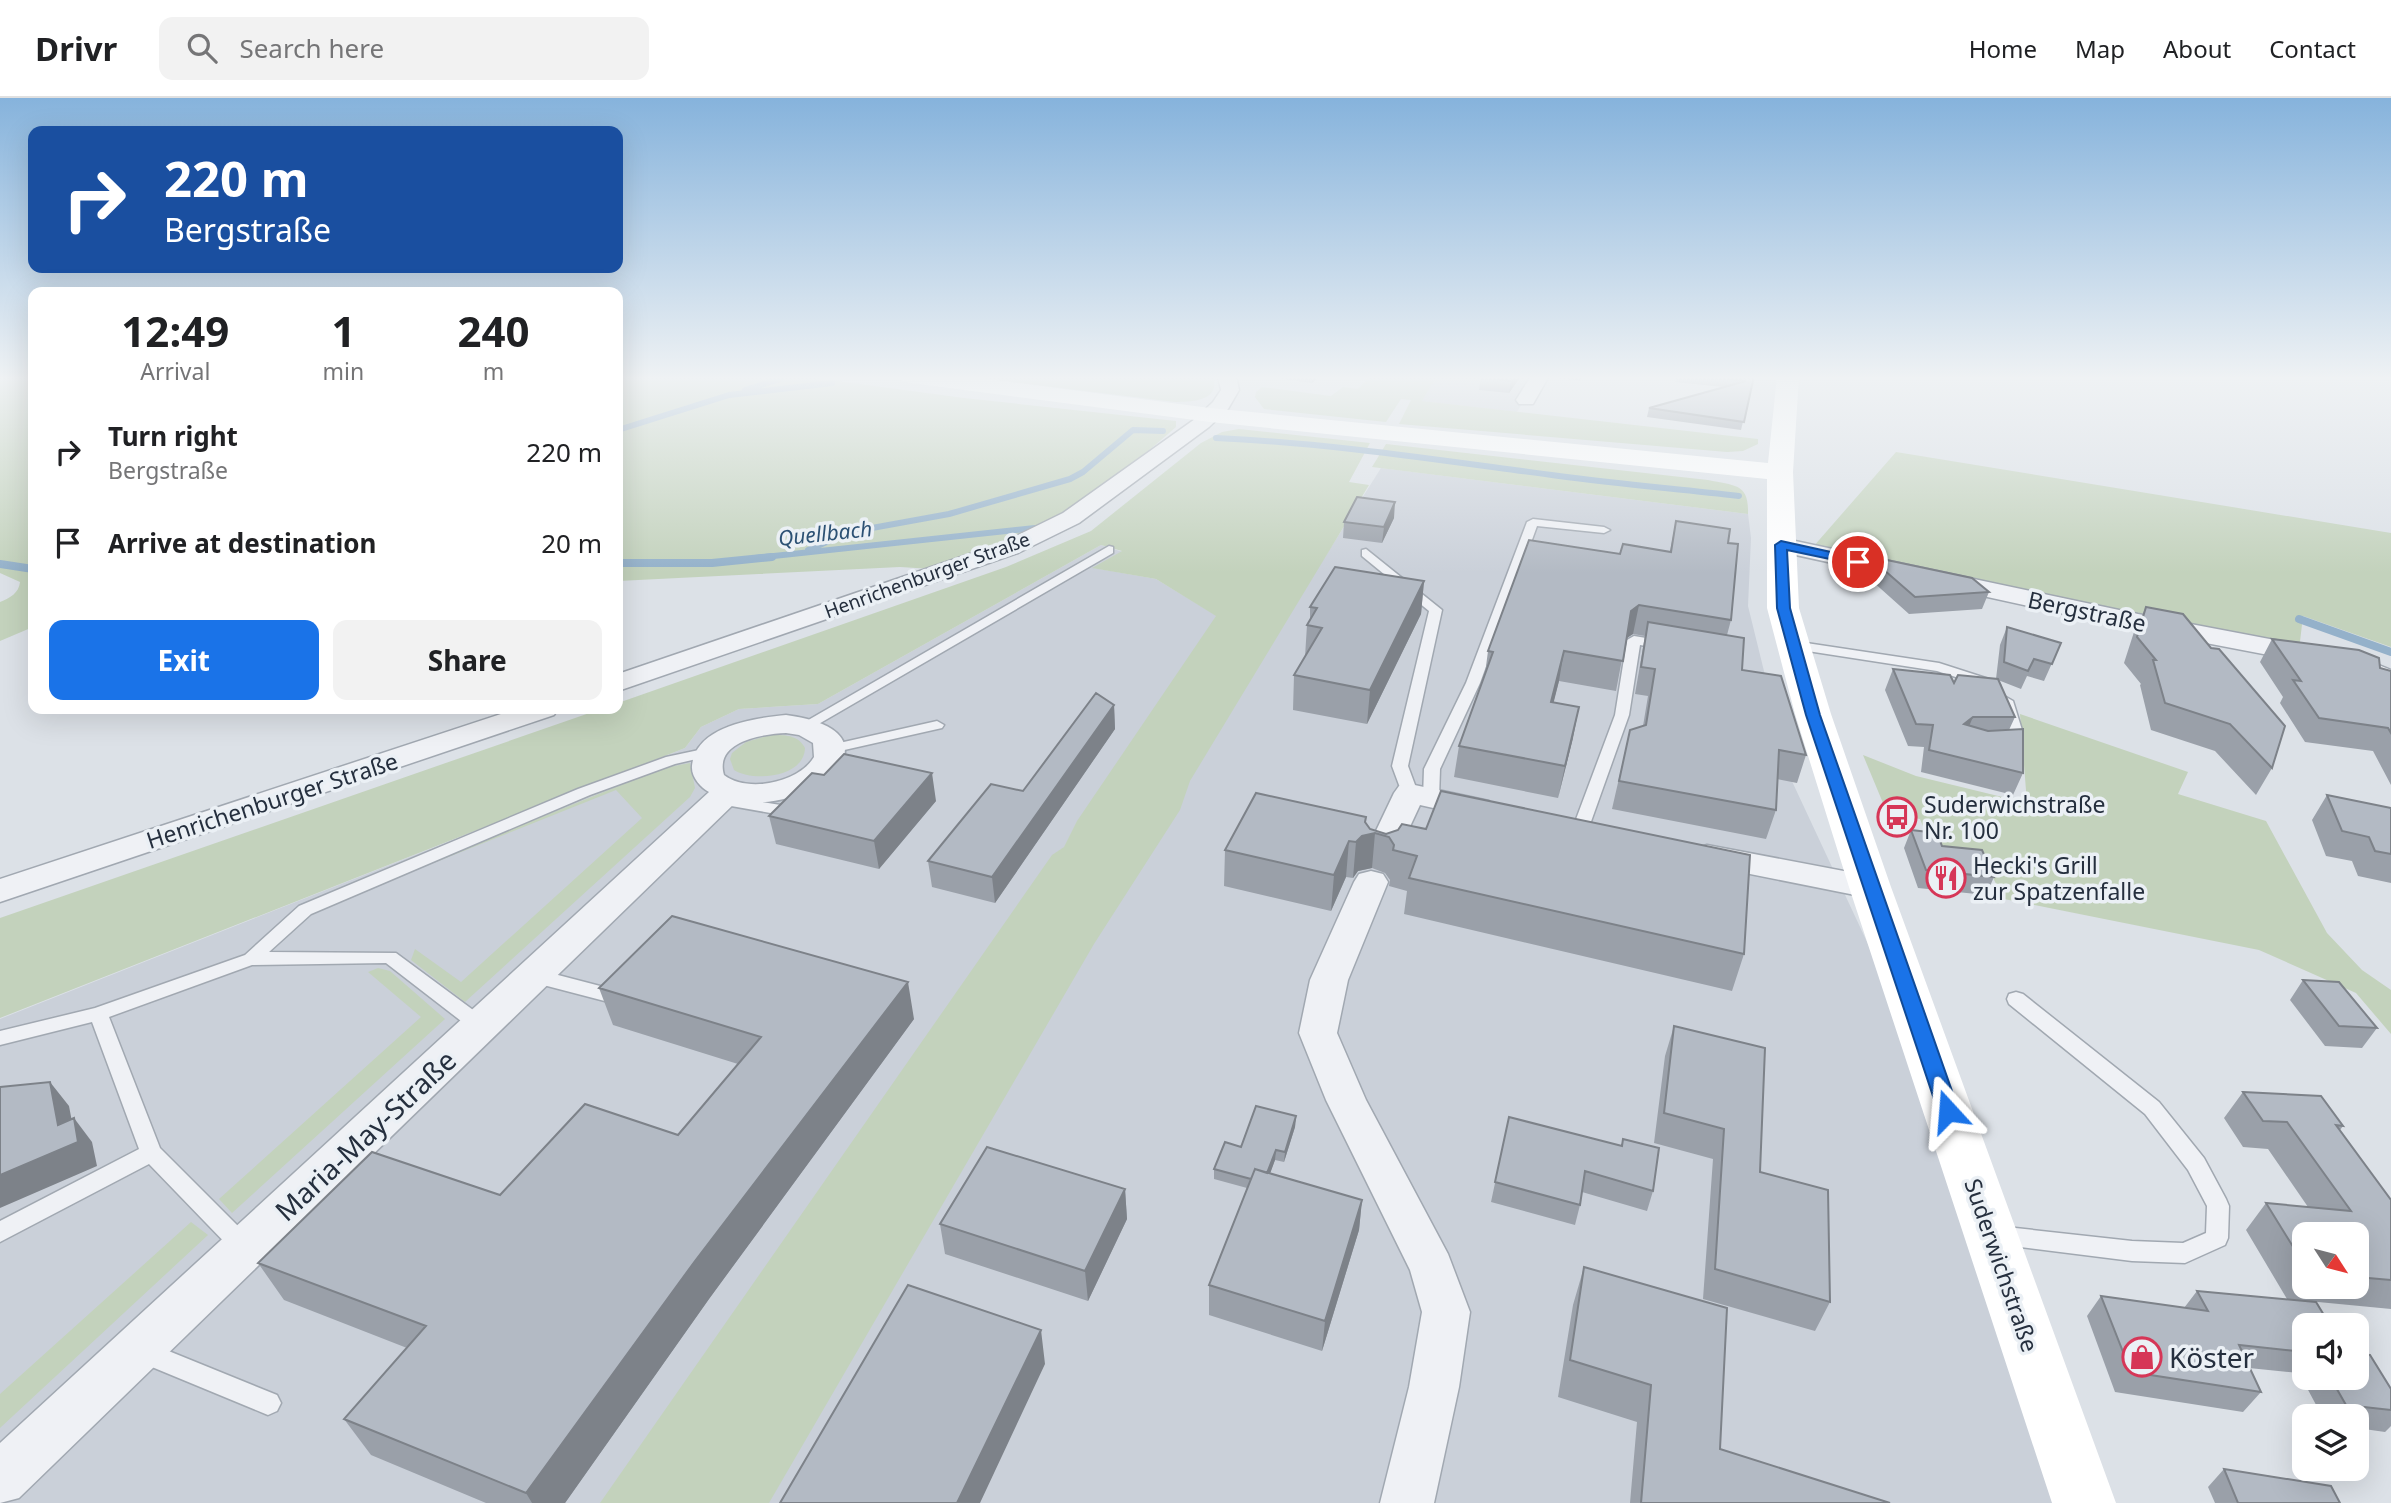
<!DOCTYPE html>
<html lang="en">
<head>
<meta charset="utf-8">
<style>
	:root { --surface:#fff; --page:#f2f2f2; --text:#202124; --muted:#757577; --line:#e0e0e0; --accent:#1a73e8 }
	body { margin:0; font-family:"Noto Sans",sans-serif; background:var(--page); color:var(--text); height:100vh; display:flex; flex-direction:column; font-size:26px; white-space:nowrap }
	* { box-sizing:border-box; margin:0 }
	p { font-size:23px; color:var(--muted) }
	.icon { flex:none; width:38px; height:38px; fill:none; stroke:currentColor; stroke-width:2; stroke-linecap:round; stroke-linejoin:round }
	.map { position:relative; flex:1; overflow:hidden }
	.drawer { position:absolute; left:28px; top:189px; width:595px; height:427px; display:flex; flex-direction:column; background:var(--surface); border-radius:14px; box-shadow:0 7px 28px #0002 }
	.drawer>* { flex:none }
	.hud { position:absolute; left:28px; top:28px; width:595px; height:147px; border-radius:14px; box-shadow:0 7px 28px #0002; background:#1a4fa0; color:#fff; overflow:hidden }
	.needle { width:46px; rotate:126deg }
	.buttons { position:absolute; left:2292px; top:1124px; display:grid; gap:14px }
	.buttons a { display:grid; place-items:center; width:77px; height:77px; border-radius:14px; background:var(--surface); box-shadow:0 7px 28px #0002; font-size:35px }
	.pin { position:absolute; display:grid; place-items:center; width:60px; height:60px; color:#fff; margin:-30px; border:4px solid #fff; border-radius:50%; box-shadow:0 2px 7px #0007 }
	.me { position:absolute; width:77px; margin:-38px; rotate:341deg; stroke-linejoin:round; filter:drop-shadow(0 0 5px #0008) }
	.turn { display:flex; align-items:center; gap:24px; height:147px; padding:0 21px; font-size:32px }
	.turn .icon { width:91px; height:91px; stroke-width:2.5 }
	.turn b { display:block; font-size:49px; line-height:60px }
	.eta { display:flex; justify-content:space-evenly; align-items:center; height:119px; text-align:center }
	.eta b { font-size:42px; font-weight:700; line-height:49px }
	.primary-button { display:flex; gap:14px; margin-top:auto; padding:14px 21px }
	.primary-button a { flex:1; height:80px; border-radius:14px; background:var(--accent); color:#fff; font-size:28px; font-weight:700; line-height:80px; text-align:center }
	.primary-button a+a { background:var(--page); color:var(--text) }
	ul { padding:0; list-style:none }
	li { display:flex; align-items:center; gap:21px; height:91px; padding:0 21px }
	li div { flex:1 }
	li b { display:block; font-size:26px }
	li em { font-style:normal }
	header { display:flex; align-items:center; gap:42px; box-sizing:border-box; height:98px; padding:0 35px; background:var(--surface); border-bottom:2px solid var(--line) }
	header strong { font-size:33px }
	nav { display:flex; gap:38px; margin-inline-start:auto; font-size:24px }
	.search { width:490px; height:63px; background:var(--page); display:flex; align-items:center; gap:18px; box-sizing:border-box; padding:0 24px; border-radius:14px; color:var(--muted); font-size:26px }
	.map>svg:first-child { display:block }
</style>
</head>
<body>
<header>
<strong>Drivr</strong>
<div class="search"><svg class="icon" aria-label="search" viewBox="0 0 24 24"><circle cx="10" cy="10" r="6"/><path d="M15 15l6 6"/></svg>Search here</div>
<nav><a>Home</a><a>Map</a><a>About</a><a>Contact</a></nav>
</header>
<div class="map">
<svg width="2391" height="1405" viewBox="0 0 2391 1405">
	<rect width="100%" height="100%" fill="#dce1e7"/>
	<path fill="#cad0d9" d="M1437 278H1538L1517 314 1421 303Z
		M1381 370 1748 416 1751 440 1748 508 1790 679 1924 966 2071 1405H0V921L685 650 701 629 739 611 818 606 1101 447 1123 454 1094 470 1156 481 1217 518 1282 527Z"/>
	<path fill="#c3d2bc" d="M0 278H33V529L0 543V504C10 500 19 495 20 484L0 475Z
		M618 278H800L964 300 1176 323V329L1139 361 1056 421 1014 443 932 471 900 469 618 483Z
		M964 278H1213C1221 303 1192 304 1175 304Z
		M1370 278H1437L1422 303 1758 341V346L1743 353 1727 354 1399 326 1411 302 1401 301 1386 324 1264 311 1255 299 1256 294 1262 289 1331 298 1343 289 1358 291Z
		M1239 331 1370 345 1349 384 1369 387 1190 683 1180 712 1094 846 769 1405H600L1052 757 1064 749 1077 723 1216 518 1156 481 1092 470 1122 453 1101 447 818 606 739 611 701 629 685 650 0 920V820L601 611H618V605L1006 469 1091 433 1201 345 1222 334Z
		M1386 346 1708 382C1735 388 1749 385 1748 416L1372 369Z
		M1896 354 2391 435V549L2303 518 2299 552 1813 449Z
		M2020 616 2188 674 2178 696 2266 723 2327 835 2362 872 2391 892V936L2356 895 2259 852 2004 801 1982 759 1933 753 1920 721 1888 717 1863 657 1916 678 2027 705Z
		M770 637C783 637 798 636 805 650 804 680 753 684 734 672L730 661 732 655 746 644Z
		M690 665 695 690 690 699 465 904 411 862 415 851 461 884 642 720 616 692 406 776 405 774 663 670Z
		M378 870 390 873 445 921 232 1115 219 1101 421 919 368 874Z
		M191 1124 208 1137 0 1330V1296Z"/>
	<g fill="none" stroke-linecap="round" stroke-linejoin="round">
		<path stroke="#94b1ca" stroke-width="6" d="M745 292 780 281
			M618 332 729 297 832 285
			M1216 340C1332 345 1445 363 1559 378 1619 386 1679 391 1739 398
			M808 452 850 434 949 416 1070 381 1083 374 1133 332 1163 333
			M755 460 1035 430"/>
		<path stroke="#94b1ca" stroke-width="8" d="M618 465H712L772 459
			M0 466 33 471
			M2299 521 2391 554"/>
		<g stroke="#a1a8b1" stroke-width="3">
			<path id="lane" d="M1533 421 1604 429 1610 432 1604 435 1537 428 1480 585 1440 671 1439 700 1431 705 1425 703 1423 700 1424 671 1466 585 1527 424Z
				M1109 448 1113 449V455L810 631H800L798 628Z
				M1366 451 1442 512 1408 668 1418 695 1410 700 1402 695 1392 668 1429 513 1362 458V452Z
				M1634 538 1664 543 1671 547 1664 551 1640 547 1629 617 1588 732 1586 736H1574L1572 732 1615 617 1627 542Z
				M1793 543 1939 565 1998 584 2000 587 1993 591 1937 573 1788 550 1786 547Z
				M2006 599 2013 603 2022 632V647L2015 651 2005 650 2003 647 2008 643V632L1999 603Z
				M937 623 944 627 942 630 831 655 824 651 826 648Z
				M713 649 720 653 718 656 675 666 590 697 311 816 269 854 396 855 488 923 491 928 488 933 481 935 474 933 386 865 252 867 109 919 160 1050 251 1141 254 1148 251 1155 243 1158 235 1155 149 1066 0 1144V1123L139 1051 92 924 0 947V933L95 910 245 857 299 808 578 691 666 659Z
				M720 697 793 709 801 714 793 719 714 705 712 702Z
				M535 871 627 895 629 900 627 905 620 907 528 883 526 878 528 873Z
				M2016 894 2023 896 2159 1004 2204 1060 2226 1101 2229 1108 2228 1140 2225 1147 2185 1165 2132 1163 1989 1145 1986 1138 1989 1131 1997 1128 2132 1143 2183 1145 2206 1135 2207 1108 2188 1072 2145 1016 2009 906 2007 901 2009 896Z
				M144 1243 277 1297 281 1305 277 1313 268 1317 135 1262 132 1254 135 1246Z"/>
		</g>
		<g stroke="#a1a8b1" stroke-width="3">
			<path id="street" d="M1218 278H1236L1239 292 1228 311 1209 329 1079 425 1018 455 618 593V576L1002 445 1063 415 1195 321 1213 304 1221 292Z
				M1531 278H1549L1533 306H1519L1516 302Z
				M1781 440 2138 516 2354 557 2391 572V590L2346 572 2138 532 1773 452 1769 447 1773 442Z
				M516 611H558L554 617 0 804V781Z
				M786 617C908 633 815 717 737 703L19 1400 0 1405V1345L709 694C701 690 691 679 692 668 695 628 755 620 786 617ZM786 635 799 637 813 645 814 659C799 685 747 695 724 677 714 643 763 636 786 635Z
				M1410 686 1489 703 1494 710 1489 717 1478 720 1420 707 1393 765 1381 769 1369 765 1364 758 1394 695 1399 688Z
				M1707 747 1870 778 1882 781 1887 789 1882 797 1870 800 1695 765 1690 758 1695 751Z
				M1371 773 1383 776 1388 784 1348 882 1337 935 1366 1002 1448 1156 1470 1214 1459 1289 1434 1405H1380L1409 1289 1422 1214 1410 1172 1326 1002 1299 935 1310 882 1354 784 1359 776Z"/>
		</g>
		<use href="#lane" fill="#eff1f5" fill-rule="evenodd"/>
		<use href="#street" fill="#eff1f5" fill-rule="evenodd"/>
		<path fill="#fff" fill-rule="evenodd" d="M900 278H965L1210 310 1768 365 1777 278H1799L1793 374 1799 510 1831 616 1891 789 2116 1405H2052L1849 789 1795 616 1767 510V381L1210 324 911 285 903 283Z"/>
	</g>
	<path fill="#9aa0a9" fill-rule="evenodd" d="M1275 278H1320L1312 285 1283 281Z
		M1481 278H1521L1509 295 1479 292Z
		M1551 278H1583L1580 283 1551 279Z
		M1676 278H1754L1741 332 1647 319 1649 310 1724 289 1675 284Z
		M1394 420 1382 445 1343 440 1344 424Z
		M1676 423 1728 445 1731 522 1727 537 1742 572 1806 657 1797 685 1777 681 1776 712 1766 741 1612 711 1630 632 1643 628 1648 598 1635 596 1645 538 1633 536 1626 540 1616 593 1559 583 1553 605 1573 640 1558 700 1454 679 1459 648 1485 576 1488 553 1620 456 1670 453Z
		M1868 458 1989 494 1982 511 1909 516 1862 474Z
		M1424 483 1421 516 1367 626 1293 612 1294 577 1305 559 1307 527 1310 522V509Z
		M2146 509 2272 670 2256 697 2215 653 2151 632 2140 587 2141 586 2124 565 2134 534Z
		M2007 529 2061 545 2044 583 2027 578 2021 591 1998 582 2015 619 2009 632 2023 675 2013 697 1921 674 1924 649 1908 648 1885 592 1893 571 1954 585 1996 581 2000 547Z
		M2272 541 2391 573V687L2373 653 2305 644 2280 605 2283 599 2260 564Z
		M1114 607 1115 631 995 805 932 789 928 763 1023 693Z
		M2327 697 2391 710V785L2358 778 2352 763 2326 758 2312 722Z
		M936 703 879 771 776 746 769 718Z
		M1366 725 1370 731 1744 856 1732 893 1404 816 1407 793 1389 788 1390 782 1385 775 1372 770 1358 773 1353 780 1346 779 1331 813 1224 788 1225 752Z
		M1911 732 1942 748 1994 779 1986 797 1918 790 1904 750Z
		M2303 882 2377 930 2362 950 2325 948 2290 902Z
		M599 890 914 921 709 1201 565 1405H486L371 1357 344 1321 407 1250 284 1202 258 1165 500 1097 678 1037 738 966 613 927Z
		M1674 928 1760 1074 1830 1204 1815 1233 1703 1201 1713 1061 1654 1045 1665 958Z
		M2243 994 2343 1028 2340 1032 2391 1102V1211L2287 1201 2246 1132 2266 1105 2308 1109 2268 1051 2243 1049 2224 1020ZM2305 1136H2357V1188H2305Z
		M1296 1018 1295 1029 1284 1064 1275 1062 1270 1075 1362 1102 1359 1132 1322 1253 1209 1217V1187L1247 1090 1214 1081V1071L1241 1049Z
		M1509 1019 1621 1048 1623 1041 1653 1093 1647 1113 1582 1094 1580 1107 1575 1127 1491 1104Z
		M1125 1091 1127 1121 1088 1203 945 1156 940 1126Z
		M1584 1169 1720 1351 1890 1405H1630L1637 1324 1558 1299 1573 1207Z
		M2197 1193 2305 1227V1279H2357L2391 1291V1328L2385 1334 2357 1330V1318H2322L2299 1275 2249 1270 2261 1294 2243 1314 2115 1294 2087 1218 2101 1198 2184 1210Z
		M2224 1371 2340 1405H2215L2208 1389Z"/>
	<path fill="#7d8289" d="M1313 278H1320L1312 285Z
		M1514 278H1521L1509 295 1511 283Z
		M1395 404 1394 420 1382 445 1384 429Z
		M1424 483 1421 516 1367 626 1370 592Z
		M1639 507 1633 536 1624 542 1631 513Z
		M1564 553 1559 583 1546 635 1551 604Z
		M1114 607 1115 631 995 805 992 779Z
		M1579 609 1573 640 1558 700 1565 668Z
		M1973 619 1964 640V626Z
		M932 675 936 703 879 771 874 743Z
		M1366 719 1365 737 1375 735 1372 770 1358 773 1353 780 1356 744Z
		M1349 743 1346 779 1331 813 1334 777Z
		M908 884 914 921 709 1201 565 1405H532L526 1395 695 1163Z
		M50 984 69 1008 76 1045 74 1020 92 1044 97 1068 0 1110V1077Z
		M1296 1018 1295 1029 1284 1064 1285 1054Z
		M1276 1052 1275 1062 1263 1095V1085Z
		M1125 1091 1127 1121 1088 1203 1085 1173Z
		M1362 1102 1359 1132 1322 1253 1325 1223Z
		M1041 1232 1045 1266 980 1405H957Z"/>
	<path fill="#b3bac4" stroke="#7d8289" stroke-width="2" d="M1481 278H1514L1511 283 1481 279Z
		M1699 278H1754L1744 324 1649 310 1746 283Z
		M1357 399 1395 404 1384 429 1344 424Z
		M1676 423 1730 431 1728 445 1738 446 1731 522 1639 507 1631 513 1623 563 1564 553 1551 604 1579 609 1565 668 1459 648 1493 554 1488 553 1529 442 1620 456 1623 446 1671 454Z
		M1868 458 1972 480 1989 494 1915 499Z
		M1335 469 1424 483 1370 592 1294 577 1322 530 1307 527 1317 510 1310 509Z
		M2146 509 2183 516 2211 550 2219 551 2285 628 2272 670 2230 626 2165 605 2153 562H2156L2137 539Z
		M1648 524 1744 540 1742 572 1781 578 1806 657 1779 652 1776 712 1619 683 1630 632 1646 627 1655 571 1641 569Z
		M2007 529 2061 545 2052 566 2034 561 2028 573 2004 564Z
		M2272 541 2359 552 2379 560 2380 570 2391 573V635L2388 630 2319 620 2293 582 2301 583Z
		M1893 571 1950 577 1954 585 1958 577 1998 581 2015 619H1973L1964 626 1988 633 2023 631V675L1929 652 1933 627 1916 626Z
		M1096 595 1114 607 992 779 928 763 991 686 1023 693Z
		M844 656 932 675 874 743 769 718 812 675 824 677Z
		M1441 693 1750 757 1744 856 1409 780 1417 758 1393 752 1394 747 1389 739 1375 735 1362 738 1356 744 1349 743 1334 777 1225 752 1256 695 1366 719 1365 724 1370 731 1386 736 1398 732 1402 726 1426 731Z
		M2327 697 2391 710V756L2375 753 2369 739 2342 733Z
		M1911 732 1937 735 1942 748 1982 752 1994 779 1926 772Z
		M672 818 908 884 695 1163 526 1395 344 1321 426 1228 258 1165 372 1054 500 1097 585 1006 678 1037 761 939 599 890Z
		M2303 882 2339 884 2377 930 2339 928Z
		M1674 928 1765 950 1760 1074 1828 1092 1830 1204 1715 1171 1724 1031 1664 1015Z
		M50 984 58 1027 74 1020 78 1044 0 1077V989Z
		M2243 994 2321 998 2343 1028 2336 1027 2391 1102V1182L2357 1179V1136H2305V1168L2266 1105 2351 1113 2287 1024 2263 1023Z
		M1256 1008 1296 1018 1285 1054 1276 1052 1267 1075 1255 1071 1251 1081 1214 1071 1225 1044 1241 1049Z
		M1509 1019 1622 1048 1623 1041 1659 1050 1653 1093 1585 1073 1580 1107 1495 1084Z
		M987 1049 1125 1091 1085 1173 940 1126Z
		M1255 1071 1362 1102 1325 1223 1209 1187Z
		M1584 1169 1727 1210 1720 1351 1890 1405H1641L1651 1287 1570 1262Z
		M908 1187 1041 1232 957 1405H780Z
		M2197 1193 2316 1204 2330 1227H2305V1254L2239 1247 2261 1294 2131 1274 2101 1198 2208 1213Z
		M2357 1256 2370 1257 2391 1291V1312L2346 1307 2330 1279H2357Z
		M2224 1371 2331 1388 2340 1405H2238Z"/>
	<linearGradient id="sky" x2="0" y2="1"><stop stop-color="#86b3dc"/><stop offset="0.59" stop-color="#eff2f4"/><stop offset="1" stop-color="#eff2f4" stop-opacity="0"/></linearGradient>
	<rect width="2391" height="475" fill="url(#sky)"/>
	<path fill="#1a73e8" stroke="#114b97" stroke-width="2" d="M1781 443 1858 460 1864 464 1858 467 1787 452 1790 510 1820 617 1959 1013 1956 1019 1948 1021 1941 1019 1938 1013 1806 617 1777 510 1775 447Z"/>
	<defs>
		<g id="bus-ring" transform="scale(2.0125)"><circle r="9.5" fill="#ebf0f5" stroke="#d63657" stroke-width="1.5"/><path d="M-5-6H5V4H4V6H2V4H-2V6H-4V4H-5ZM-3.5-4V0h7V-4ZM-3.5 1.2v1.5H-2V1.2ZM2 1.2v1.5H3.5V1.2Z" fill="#d63657"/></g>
		<g id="restaurant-ring" transform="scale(2.0125)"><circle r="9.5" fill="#ebf0f5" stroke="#d63657" stroke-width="1.5"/><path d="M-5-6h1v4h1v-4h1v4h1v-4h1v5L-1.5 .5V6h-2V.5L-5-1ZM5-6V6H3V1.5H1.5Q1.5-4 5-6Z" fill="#d63657"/></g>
		<g id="shop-ring" transform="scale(2.0125)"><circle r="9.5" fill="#ebf0f5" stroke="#d63657" stroke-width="1.5"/><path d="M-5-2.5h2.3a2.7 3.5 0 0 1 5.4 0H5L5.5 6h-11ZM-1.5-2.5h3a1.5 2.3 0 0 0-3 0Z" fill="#d63657"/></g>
	</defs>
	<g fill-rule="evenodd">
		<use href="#bus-ring" x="1897" y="719"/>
		<use href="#restaurant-ring" x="1946" y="780"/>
		<use href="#shop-ring" x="2142" y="1259"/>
	</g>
	<g text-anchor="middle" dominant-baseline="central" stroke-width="7" stroke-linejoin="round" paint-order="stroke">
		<g font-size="19" fill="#252f3e" stroke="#ebf0f5">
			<text transform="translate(927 477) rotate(-20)">Henrichenburger Straße</text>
		</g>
		<g font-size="21" font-style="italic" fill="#2c5174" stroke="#ebf0f5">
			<text transform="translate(825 435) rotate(-6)">Quellbach</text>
		</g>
		<g font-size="23" fill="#252f3e" stroke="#ebf0f5">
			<text transform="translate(2087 513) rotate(12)">Bergstraße</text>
			<text transform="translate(272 702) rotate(-18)">Henrichenburger Straße</text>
			<text transform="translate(2002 1167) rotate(71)">Suderwichstraße</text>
		</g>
		<g font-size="23" fill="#252f3e" stroke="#ebf0f5" text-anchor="start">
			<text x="1924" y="706">Suderwichstraße<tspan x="1924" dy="26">Nr. 100</tspan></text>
			<text x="1973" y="767">Hecki's Grill<tspan x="1973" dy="26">zur Spatzenfalle</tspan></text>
		</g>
		<g font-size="28" fill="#252f3e" stroke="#ebf0f5">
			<text transform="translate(365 1037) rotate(-43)">Maria-May-Straße</text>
		</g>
		<g font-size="28" fill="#252f3e" stroke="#ebf0f5" text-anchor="start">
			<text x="2169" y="1259">Köster</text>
		</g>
	</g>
</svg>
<div class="buttons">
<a><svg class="needle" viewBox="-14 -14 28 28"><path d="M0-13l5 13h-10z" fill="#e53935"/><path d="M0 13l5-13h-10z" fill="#757577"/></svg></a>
<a><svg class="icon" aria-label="sound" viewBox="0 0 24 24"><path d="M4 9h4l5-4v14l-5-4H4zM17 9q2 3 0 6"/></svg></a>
<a><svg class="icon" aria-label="layers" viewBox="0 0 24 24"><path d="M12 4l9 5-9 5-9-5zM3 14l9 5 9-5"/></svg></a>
</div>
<div class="pin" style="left:1858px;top:464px;background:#d93025"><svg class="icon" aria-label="arrive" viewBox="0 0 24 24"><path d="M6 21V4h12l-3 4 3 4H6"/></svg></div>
<svg class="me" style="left:1948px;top:1013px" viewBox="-20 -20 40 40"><path d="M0-17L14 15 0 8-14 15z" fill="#1a73e8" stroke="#fff" stroke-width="4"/></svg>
<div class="hud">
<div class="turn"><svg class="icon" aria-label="right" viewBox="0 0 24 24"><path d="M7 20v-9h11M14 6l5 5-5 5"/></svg><div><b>220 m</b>Bergstraße</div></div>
</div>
<section class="drawer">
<div class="eta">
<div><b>12:49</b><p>Arrival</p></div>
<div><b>1</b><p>min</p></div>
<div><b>240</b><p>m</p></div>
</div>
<ul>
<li><svg class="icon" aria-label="right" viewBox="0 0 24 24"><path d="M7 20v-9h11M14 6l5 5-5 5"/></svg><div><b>Turn right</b><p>Bergstraße</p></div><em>220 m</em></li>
<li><svg class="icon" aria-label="arrive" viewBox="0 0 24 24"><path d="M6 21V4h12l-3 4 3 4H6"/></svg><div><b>Arrive at destination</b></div><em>20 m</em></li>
</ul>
<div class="primary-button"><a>Exit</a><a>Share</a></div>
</section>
</div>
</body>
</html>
